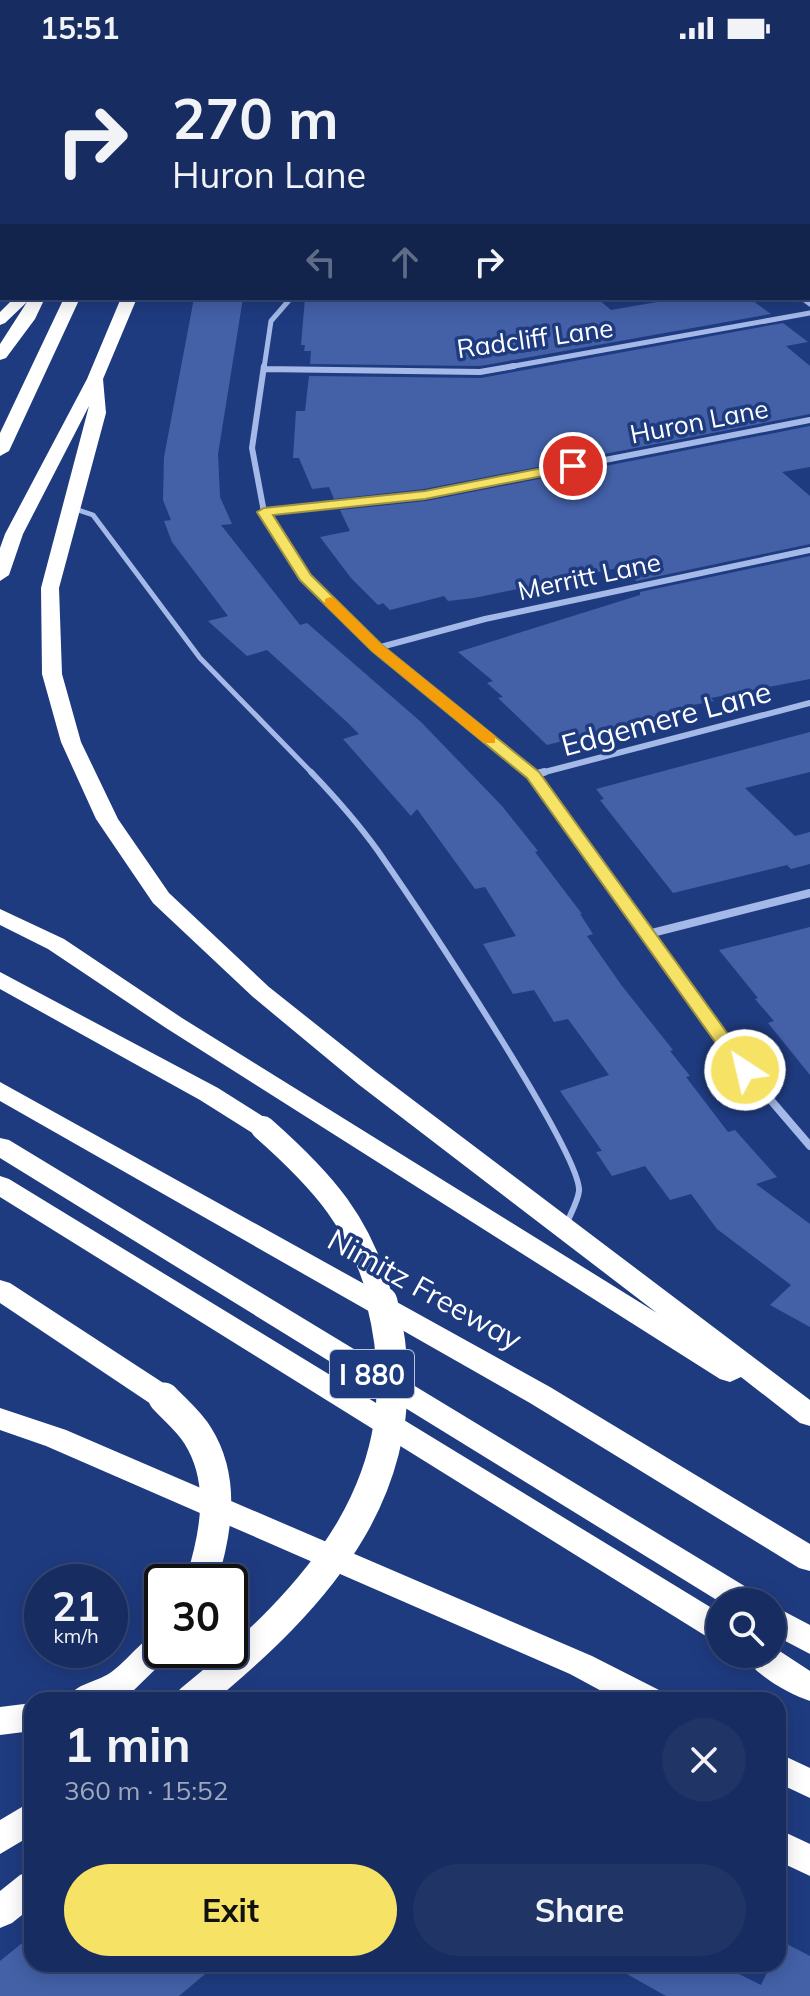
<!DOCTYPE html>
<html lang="en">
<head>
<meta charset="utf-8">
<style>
	:root { --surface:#172c60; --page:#203466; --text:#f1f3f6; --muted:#9ea7bd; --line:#364875; --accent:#f6e264 }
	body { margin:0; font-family:Mulish,sans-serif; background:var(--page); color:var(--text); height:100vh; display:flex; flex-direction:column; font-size:30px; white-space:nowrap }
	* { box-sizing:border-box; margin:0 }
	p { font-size:26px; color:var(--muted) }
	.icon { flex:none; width:44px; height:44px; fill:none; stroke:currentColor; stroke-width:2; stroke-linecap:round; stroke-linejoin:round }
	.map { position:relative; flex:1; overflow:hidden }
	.side { position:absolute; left:24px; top:1636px; width:762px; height:280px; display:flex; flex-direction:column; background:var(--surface); border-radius:24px; box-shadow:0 4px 20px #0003,0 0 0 2px var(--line) }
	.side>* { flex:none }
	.top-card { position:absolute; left:0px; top:0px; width:810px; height:244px; box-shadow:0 4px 20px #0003,0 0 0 2px var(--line); background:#172c60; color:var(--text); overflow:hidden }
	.fabs { position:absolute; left:706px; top:1532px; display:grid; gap:16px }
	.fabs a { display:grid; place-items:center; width:80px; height:80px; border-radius:50%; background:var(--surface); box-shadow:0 4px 20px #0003,0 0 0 2px var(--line); font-size:40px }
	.speed { position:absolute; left:24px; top:1508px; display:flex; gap:16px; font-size:40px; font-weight:700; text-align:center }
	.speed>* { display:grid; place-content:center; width:104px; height:104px; border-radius:50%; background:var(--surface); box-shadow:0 4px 20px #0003,0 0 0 2px var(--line); line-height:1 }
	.speed small { font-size:20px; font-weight:400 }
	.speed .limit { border:4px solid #111; border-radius:12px; background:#fff; color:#111 }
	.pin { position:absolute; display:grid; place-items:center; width:68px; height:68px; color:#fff; margin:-34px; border:4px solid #fff; border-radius:50%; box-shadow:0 2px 8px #0007 }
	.me { position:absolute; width:88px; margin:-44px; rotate:325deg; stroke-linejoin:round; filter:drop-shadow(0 0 6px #0008) }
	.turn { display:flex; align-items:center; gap:28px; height:168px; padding:0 40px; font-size:36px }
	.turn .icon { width:104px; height:104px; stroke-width:2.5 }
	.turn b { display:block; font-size:56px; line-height:68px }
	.lanes { display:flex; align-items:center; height:76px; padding:0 40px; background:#0003; justify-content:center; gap:40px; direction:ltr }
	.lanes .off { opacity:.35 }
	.round { display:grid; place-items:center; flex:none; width:84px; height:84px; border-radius:42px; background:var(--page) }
	.headline { display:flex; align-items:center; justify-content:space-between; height:136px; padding:0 40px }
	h1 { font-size:48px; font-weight:700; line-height:60px }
	.cta { display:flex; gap:16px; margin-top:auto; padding:16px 40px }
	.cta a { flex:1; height:92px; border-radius:48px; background:var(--accent); color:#111; font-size:32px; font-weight:700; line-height:92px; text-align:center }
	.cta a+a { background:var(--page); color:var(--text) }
	.status { display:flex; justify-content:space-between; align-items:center; height:56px; padding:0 40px; background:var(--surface); direction:ltr }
	.status svg { height:22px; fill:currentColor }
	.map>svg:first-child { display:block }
</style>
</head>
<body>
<div class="status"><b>15:51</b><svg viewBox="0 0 49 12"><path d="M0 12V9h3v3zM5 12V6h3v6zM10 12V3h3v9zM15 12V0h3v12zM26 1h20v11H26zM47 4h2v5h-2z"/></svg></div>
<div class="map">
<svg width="810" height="1940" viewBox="0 0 810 1940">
	<rect width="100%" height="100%" fill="#1f3b80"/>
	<path fill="#4461a8" d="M194 242H243L218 398 220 441 232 468 221 469 300 569 307 567 421 666 502 750 538 795 535 796 582 858H580L593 878 587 880 622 930 673 994 670 995 690 1020 686 1021 728 1076 735 1074 777 1121 756 1128 810 1168V1271L770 1249 791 1229 717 1173 691 1138 670 1144 645 1110 612 1120 596 1096 602 1095 560 1035 609 1019 568 963 554 966 534 934 513 938 483 888 516 880 485 831 475 833 417 753 411 760 343 683 359 678 347 666 267 594 247 600 208 565 228 560 172 486 164 465 171 464 163 444 164 401Z
		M305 242H597L611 254 680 242H749L771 258 480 310 310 308 311 295H304L305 289H301Z
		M783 267 808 286 786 290 810 310V358L424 433 334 443 329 431 312 433 299 402H293L296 355H305L309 320 481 322Z
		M810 370V411L782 416 810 440V488L636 525 632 509 474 542 448 545 444 540 390 554 383 547 378 549 351 522 320 481 350 475 340 454 426 445Z
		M810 500V623L711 642 714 645 683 651 685 654 547 689 498 642 503 641 487 627 493 625 458 596 640 539V536Z
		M810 676V716L745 732 795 780 810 776V808L791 813 787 809 673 837 600 744 604 743 596 733Z
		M810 871V1019L768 967 774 965 755 943 758 942 719 894Z
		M32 1879V1908H217L179 1940H0V1905Z
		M783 1886 810 1900V1940H666L609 1908H719L761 1929 771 1908H778V1895Z"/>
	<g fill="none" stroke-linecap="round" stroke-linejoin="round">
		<path stroke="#a4b9e8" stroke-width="4" d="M307 2 322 0"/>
		<path stroke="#a4b9e8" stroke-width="5" d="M75 453 93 459 200 602 313 718"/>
		<path stroke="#a4b9e8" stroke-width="6" d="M311 716C335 741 358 767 378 795 410 841 582 1097 579 1135 578 1145 570 1159 566 1169"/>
		<path stroke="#a4b9e8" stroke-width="5" d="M802 242 810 248
			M264 312 271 265 291 242
			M503 312 810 257"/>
		<path stroke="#a4b9e8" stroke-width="6" d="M264 310 252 392 264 456 305 521 377 592 532 718
			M264 313 480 316 514 310
			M264 456 425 439 810 364
			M377 592 485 563 810 494
			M537 718 810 647"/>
		<path stroke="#a4b9e8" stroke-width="8" d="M529 716 745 1014 810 1090
			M533 719 544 716
			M648 878 810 837"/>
		<path fill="#a4b9e8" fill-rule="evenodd" d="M808 3H810V7H808Z
			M808 52H810V57H808Z
			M808 70H810V76H808Z"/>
		<path fill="#fff" fill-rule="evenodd" d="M182 0H194V2H182Z
			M14 242H45L35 263 6 302 0 304V288L27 246 5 267 0 269V256Z
			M64 242H80L9 395 0 400V377Z
			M121 242H137L103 323 106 357 59 532 62 618 81 686 118 763 169 837 269 931 376 1016 810 1344V1370L800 1367 741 1321 730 1326 720 1323 166 972 48 893 0 869V853L64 883 182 962 657 1257 358 1028 253 941 153 847 96 763 61 686 42 618 41 532 89 350 23 478 9 519 0 525V492L5 478 87 323Z
			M0 916 218 1032 272 1066 276 1072 272 1078 263 1080 254 1078 200 1044 0 933Z
			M0 1026 550 1331 810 1488V1515L799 1512 530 1347 0 1045Z
			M0 1082 9 1084 756 1537 760 1546H720L0 1102Z
			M0 1120 9 1123 720 1557V1586L709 1582 0 1141Z
			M0 1224 10 1227 174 1334 178 1342 174 1350 164 1353 154 1350 0 1247Z
			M0 1352 66 1374 592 1600 659 1634 664 1644H618L570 1618 46 1390 0 1374Z
			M772 1549 810 1569V1598L772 1578Z
			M162 1576V1594H175L132 1636 116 1644H67C75 1627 95 1627 110 1617 129 1604 140 1583 162 1576Z
			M772 1590 810 1615V1645C789 1638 753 1618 743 1598H772Z
			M32 1647V1675L0 1679V1651Z
			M778 1697 810 1712V1742L778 1727Z
			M32 1745V1779L0 1798V1764Z
			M778 1773 810 1788V1820L778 1805Z
			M32 1814V1851L12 1867 0 1872V1835L20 1819Z"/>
		<path stroke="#fff" stroke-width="24" d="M263 1072C323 1125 362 1168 382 1248"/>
		<path stroke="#fff" stroke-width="31" d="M164 1342C175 1354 189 1365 198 1380 226 1425 216 1478 201 1526
			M191 1644C319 1540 427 1424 382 1246"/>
	</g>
	<path fill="#f6e264" stroke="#a09341" stroke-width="2" d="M573 406 580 410 578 413 425 443 273 459 311 519 382 589 539 716 751 1010 754 1014 751 1018H738L527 722 372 595 300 524 257 456 264 452 425 435Z"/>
	<path fill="#f59e0b" d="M330 541 335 543 382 589 495 680V687H484L372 595 325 549V543Z"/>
	<g text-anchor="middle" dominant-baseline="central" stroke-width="7" stroke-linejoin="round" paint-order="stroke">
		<g font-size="26" fill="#fff" stroke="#1f3b80">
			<text transform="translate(535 282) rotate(-8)">Radcliff Lane</text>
			<text transform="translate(699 365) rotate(-11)">Huron Lane</text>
			<text transform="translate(589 520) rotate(-12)">Merritt Lane</text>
		</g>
		<rect fill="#1f3b80" stroke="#bcc4d9" stroke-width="2" x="330" y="1294" width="84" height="48" rx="6"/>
		<g font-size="28" font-weight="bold" fill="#fff">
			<text x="372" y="1318">I 880</text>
		</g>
		<g font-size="30" fill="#fff" stroke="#1f3b80">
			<text transform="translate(666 662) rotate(-15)">Edgemere Lane</text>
			<text transform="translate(425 1233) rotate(29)">Nimitz Freeway</text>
		</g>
	</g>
</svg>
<div class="fabs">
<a><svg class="icon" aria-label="search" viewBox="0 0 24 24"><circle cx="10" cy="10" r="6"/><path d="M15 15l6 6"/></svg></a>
</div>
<div class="speed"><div>21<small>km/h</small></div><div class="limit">30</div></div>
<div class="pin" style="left:573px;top:410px;background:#d93025"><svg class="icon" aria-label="arrive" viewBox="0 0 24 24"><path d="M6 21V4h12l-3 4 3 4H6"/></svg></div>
<svg class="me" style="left:745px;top:1014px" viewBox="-20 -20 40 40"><circle r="17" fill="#f6e264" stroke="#fff" stroke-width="3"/><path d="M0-11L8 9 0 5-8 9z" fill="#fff"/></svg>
<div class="top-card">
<div class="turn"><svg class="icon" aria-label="right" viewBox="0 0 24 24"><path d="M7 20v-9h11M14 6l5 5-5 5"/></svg><div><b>270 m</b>Huron Lane</div></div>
<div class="lanes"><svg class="icon off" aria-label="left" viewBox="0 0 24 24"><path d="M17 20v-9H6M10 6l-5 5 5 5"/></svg><svg class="icon off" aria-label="ahead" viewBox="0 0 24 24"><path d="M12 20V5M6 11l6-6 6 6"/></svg><svg class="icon" aria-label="right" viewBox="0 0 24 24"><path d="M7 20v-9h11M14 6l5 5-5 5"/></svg></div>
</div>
<section class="side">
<div class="headline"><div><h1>1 min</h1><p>360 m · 15:52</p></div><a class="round"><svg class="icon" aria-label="close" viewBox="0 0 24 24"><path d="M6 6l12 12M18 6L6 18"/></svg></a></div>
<div class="cta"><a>Exit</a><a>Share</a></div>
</section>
</div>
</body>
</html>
